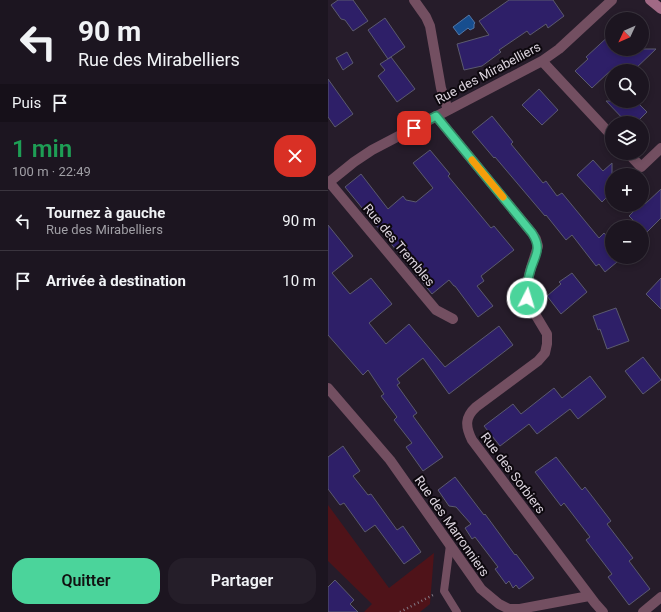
<!DOCTYPE html>
<html lang="fr">
<head>
<meta charset="utf-8">
<style>
	:root { --surface:#1c1520; --page:#251e29; --text:#f1f3f6; --muted:#a09fa5; --line:#3a343e; --accent:#4bd49b }
	body { margin:0; font-family:Roboto,sans-serif; background:var(--page); color:var(--text); height:100vh; display:flex; flex-direction:column; font-size:15px; white-space:nowrap }
	* { box-sizing:border-box; margin:0 }
	p { font-size:13px; color:var(--muted) }
	.icon { flex:none; width:22px; height:22px; fill:none; stroke:currentColor; stroke-width:2; stroke-linecap:round; stroke-linejoin:round }
	.map { position:relative; flex:1; overflow:hidden }
	.panel { display:flex; flex-direction:column; background:var(--surface); width:328px }
	.panel>* { flex:none }
	.banner { background:#1c1520; color:var(--text); overflow:hidden }
	.needle { width:26px; rotate:226deg }
	.fabs { position:absolute; left:277px; top:12px; display:grid; gap:8px }
	.fabs a { display:grid; place-items:center; width:44px; height:44px; border-radius:50%; background:var(--surface); box-shadow:0 2px 6px #0003,0 0 0 1px var(--line); font-size:20px }
	.pin { position:absolute; display:grid; place-items:center; width:34px; height:34px; color:#fff; margin:-17px; border-radius:8px; box-shadow:0 2px 6px #0006 }
	.me { position:absolute; width:44px; margin:-22px; rotate:5deg; stroke-linejoin:round; filter:drop-shadow(0 0 3px #0008) }
	.turn { display:flex; align-items:center; gap:14px; height:84px; padding:0 12px; font-size:18px }
	.turn .icon { width:52px; height:52px; stroke-width:2.5 }
	.turn b { display:block; font-size:28px; line-height:34px }
	.then { display:flex; align-items:center; height:38px; padding:0 12px; background:#0003; gap:8px; font-size:15px }
	.round { display:grid; place-items:center; flex:none; width:42px; height:42px; border-radius:16px; background:var(--page) }
	.summary { display:flex; align-items:center; justify-content:space-between; height:68px; padding:0 12px }
	h1 { font-size:24px; font-weight:600; line-height:30px; color:#1e9e55 }
	.button { display:flex; gap:8px; margin-top:auto; padding:8px 12px }
	.button a { flex:1; height:46px; border-radius:16px; background:var(--accent); color:#111; font-size:16px; font-weight:600; line-height:46px; text-align:center }
	.button a+a { background:var(--page); color:var(--text) }
	ul { padding:0; list-style:none }
	li { display:flex; align-items:center; gap:12px; height:60px; padding:0 12px; border-top:1px solid var(--line) }
	li div { flex:1 }
	li b { display:block; font-size:15px }
	li em { font-style:normal }
	main { display:flex; flex:1; min-height:0 }
	.map>svg:first-child { display:block }
</style>
</head>
<body>
<main>
<section class="panel">
<div class="banner">
<div class="turn"><svg class="icon" aria-label="left" viewBox="0 0 24 24"><path d="M17 20v-9H6M10 6l-5 5 5 5"/></svg><div><b>90 m</b>Rue des Mirabelliers</div></div>
<div class="then">Puis<svg class="icon" aria-label="arrive" viewBox="0 0 24 24"><path d="M6 21V4h12l-3 4 3 4H6"/></svg></div>
</div>
<div class="summary"><div><h1>1 min</h1><p>100 m · 22:49</p></div><a class="round" style="background:#d93025;color:#fff"><svg class="icon" aria-label="close" viewBox="0 0 24 24"><path d="M6 6l12 12M18 6L6 18"/></svg></a></div>
<ul>
<li><svg class="icon" aria-label="left" viewBox="0 0 24 24"><path d="M17 20v-9H6M10 6l-5 5 5 5"/></svg><div><b>Tournez à gauche</b><p>Rue des Mirabelliers</p></div><em>90 m</em></li>
<li><svg class="icon" aria-label="arrive" viewBox="0 0 24 24"><path d="M6 21V4h12l-3 4 3 4H6"/></svg><div><b>Arrivée à destination</b></div><em>10 m</em></li>
</ul>
<div class="button"><a>Quitter</a><a>Partager</a></div>
</section>
<div class="map">
<svg width="333" height="612" viewBox="0 0 333 612">
	<rect width="100%" height="100%" fill="#261c2a"/>
	<path fill="#4f1319" d="M0 505 61 588 106 553 102 604 92 612H36L44 604 0 561Z"/>
	<path fill="#174e8f" stroke="#5276a6" d="M141 15 147 23 146 24V28L142 30 140 28 131 35 125 27Z"/>
	<path fill="#2e1f68" stroke="#5b5a6e" d="M10 0H25L40 21 25 31 17 20 13 19 3 5Z
		M181 0H225L236 16 220 28 218 24 202 35 199 31 171 50 173 52 154 66 136 70 129 44 161 35 151 21Z
		M57 18 77 47 60 59 40 30Z
		M284 33V49H328L305 71H282L264 88 247 71 260 59 258 57Z
		M19 52 25 63 15 70 8 58Z
		M63 57 87 89 69 102 50 76 57 70 52 64Z
		M0 79 25 114 7 127 0 117Z
		M211 89 230 110 214 125 194 105Z
		M278 101H308L319 112 308 123H299Z
		M164 116 185 142 183 144 215 183 218 181 229 196 234 193 271 238 276 233 284 242V257H295L277 272 271 264 268 266 244 235 238 240 218 215 217 216 167 157 166 158 144 132Z
		M102 150 122 174 120 176 163 228 166 226 186 250 153 276 156 281 149 286 165 306 150 317 127 286H126L121 280 104 294 17 187 33 174 60 209 75 196 78 200 88 202 105 188 85 163Z
		M265 160 275 171 284 163V192L274 202 249 175Z
		M333 189V218L318 233 314 229V227H312L301 216 312 205H314L315 202 317 204Z
		M0 225 25 256 4 273 22 294 43 278 64 304 41 323 58 344 81 324 117 367 171 326 185 345 121 394 95 358 69 379 72 383 69 385 89 413 85 416 115 457 95 471 78 447 84 443 66 420 69 417 53 396 56 394 40 370 35 375 0 335Z
		M244 273 259 292 233 314 219 296 233 284 231 282Z
		M333 278V309L318 294Z
		M288 308 301 341 279 349 272 329 270 330 265 316Z
		M315 357 333 380 315 394 297 371Z
		M262 376 278 397 250 419 242 409 209 434 201 424 172 446 156 426 185 404 193 414 226 388 234 398Z
		M15 446 32 471 25 476 40 495 43 494 69 530 75 526 93 552 76 564 47 525 37 532 16 503 12 505 0 489V457Z
		M228 457 254 490 257 487 280 517 283 521 279 524 305 558 301 561 322 589 301 605 280 577 284 574 258 540 262 537 236 503 233 506 207 472Z
		M127 477 156 515 157 514 187 555 188 554 206 578 191 589 188 585 185 588 181 581 178 584 167 569 170 567 147 537 144 539 137 528 143 524 128 507 121 506 110 490Z
		M7 580 26 600 22 604 30 612H0V587Z"/>
	<g fill="none" stroke-linecap="round" stroke-linejoin="round">
		<path stroke="#847b87" stroke-width="2.5" stroke-dasharray="1 3" stroke-linecap="butt" d="M72 612 105 595"/>
		<path stroke="#734f61" stroke-width="8" d="M122 545 116 591 129 612"/>
		<path stroke="#734f61" stroke-width="10" d="M86 0 98 17 102 26 113 88 120 110
			M214 61 284 136
			M108 116 204 233 208 239 210 246 202 271 199 285V298L204 309 219 334V344L217 353 210 361 148 407C137 417 137 426 144 440L267 603 275 612
			M300 153 313 167 333 148
			M1 182 108 310 125 319
			M0 183 26 162 44 150 214 61 231 49 284 0
			M0 388 62 460 153 589 171 604 181 609H192L261 596
			M315 612 333 597"/>
		<path stroke="#a16985" stroke-width="10" d="M322 0 333 9"/>
	</g>
	<g fill="none" stroke-linecap="round" stroke-linejoin="round">
		<g stroke="#318a65" stroke-width="10">
			<path id="route" d="M86 128 108 116 204 233C215 250 206 256 202 272 199 281 199 289 199 298"/>
		</g>
		<use href="#route" stroke="#4bd49b" stroke-width="7"/>
		<path stroke="#f59e0b" stroke-width="7" d="M144 160 175 197"/>
	</g>
	<g text-anchor="middle" dominant-baseline="central" stroke-width="4" stroke-linejoin="round" paint-order="stroke">
		<g font-size="13" fill="#dbd3dd" stroke="#0d080e">
			<text transform="translate(160 73) rotate(-28)">Rue des Mirabelliers</text>
			<text transform="translate(71 245) rotate(50)">Rue des Trembles</text>
			<text transform="translate(185 473) rotate(53)">Rue des Sorbiers</text>
			<text transform="translate(124 526) rotate(55)">Rue des Marronniers</text>
		</g>
	</g>
</svg>
<div class="fabs">
<a><svg class="needle" viewBox="-14 -14 28 28"><path d="M0-13l5 13h-10z" fill="#e53935"/><path d="M0 13l5-13h-10z" fill="#a09fa5"/></svg></a>
<a><svg class="icon" aria-label="search" viewBox="0 0 24 24"><circle cx="10" cy="10" r="6"/><path d="M15 15l6 6"/></svg></a>
<a><svg class="icon" aria-label="layers" viewBox="0 0 24 24"><path d="M12 4l9 5-9 5-9-5zM3 14l9 5 9-5"/></svg></a>
<a>+</a>
<a>−</a>
</div>
<div class="pin" style="left:86px;top:128px;background:#d93025"><svg class="icon" aria-label="arrive" viewBox="0 0 24 24"><path d="M6 21V4h12l-3 4 3 4H6"/></svg></div>
<svg class="me" style="left:199px;top:298px" viewBox="-20 -20 40 40"><circle r="17" fill="#4bd49b" stroke="#fff" stroke-width="3"/><path d="M0-11L8 9 0 5-8 9z" fill="#fff"/></svg>
</div>
</main>
</body>
</html>
